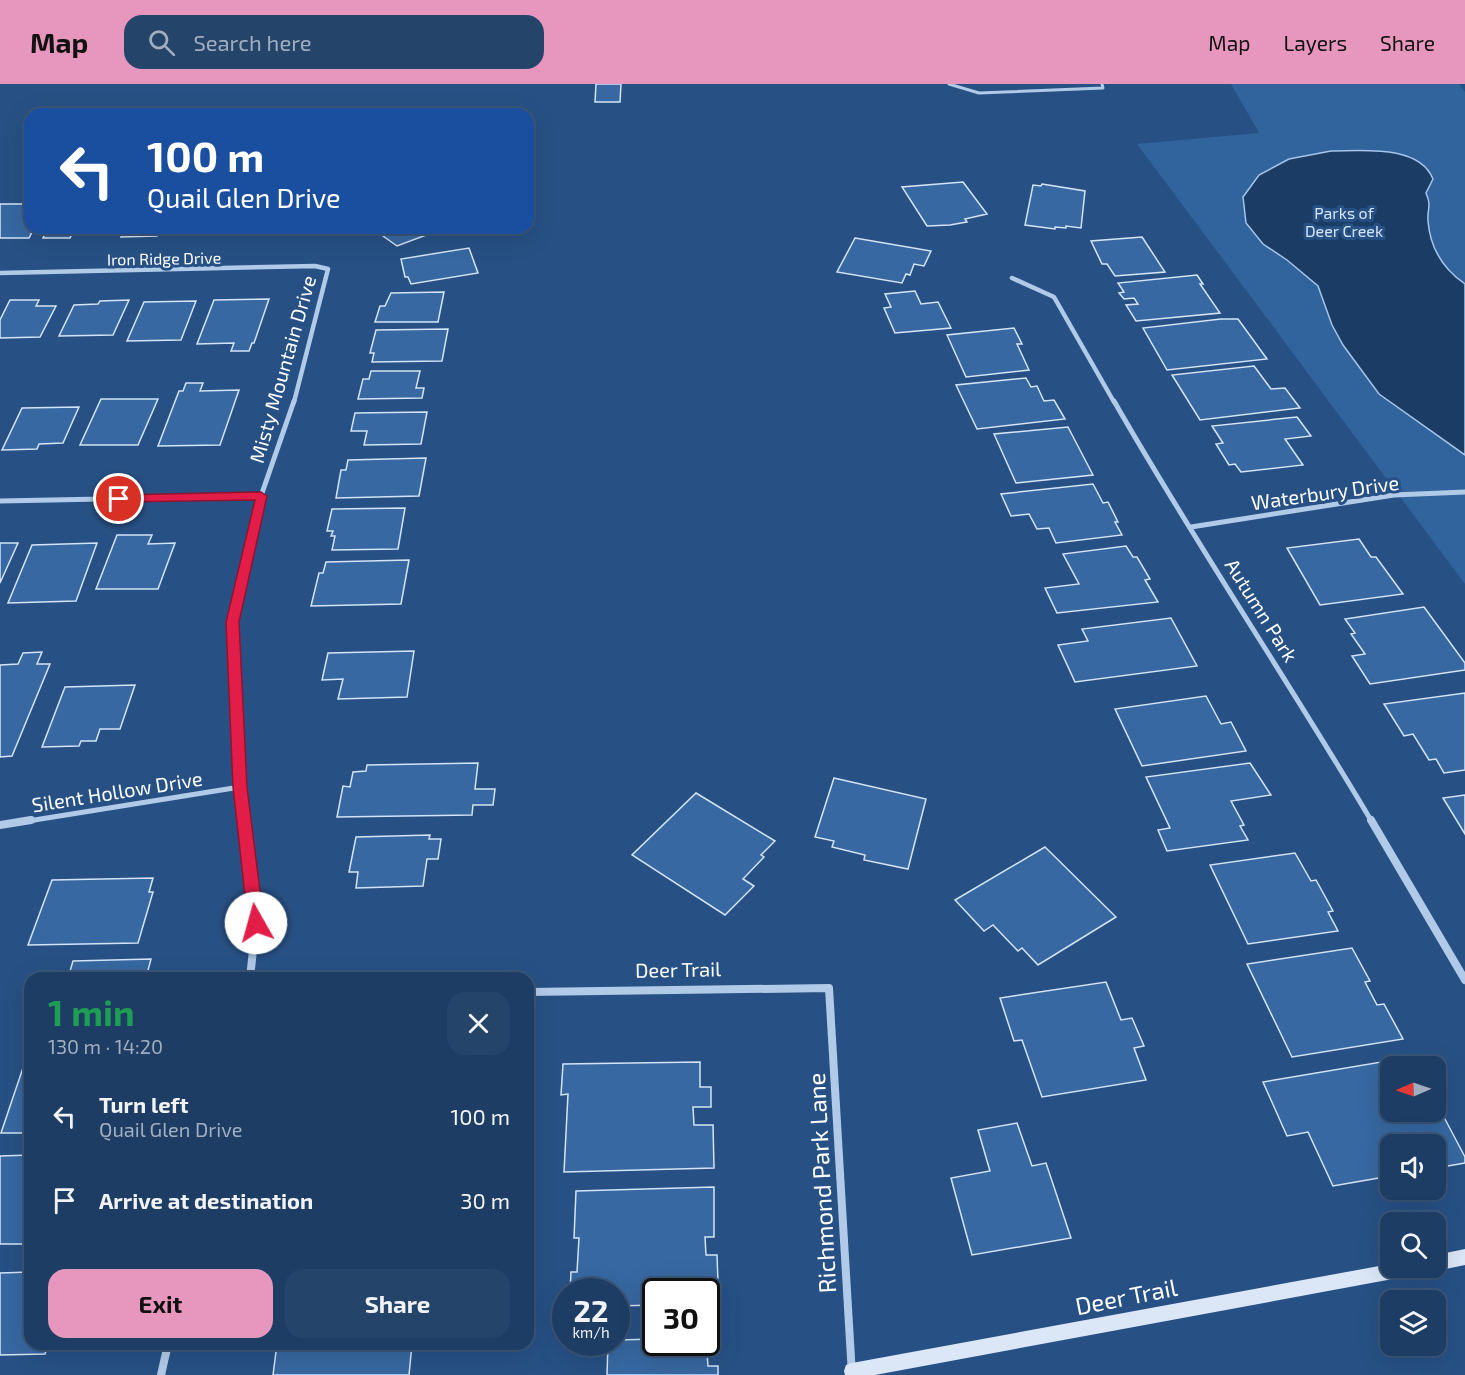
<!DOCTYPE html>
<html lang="en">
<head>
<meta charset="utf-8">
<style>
	:root { --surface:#1d3d64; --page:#25446a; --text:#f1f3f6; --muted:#a0aebf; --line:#3b5678; --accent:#e797bd }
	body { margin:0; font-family:"Exo 2",sans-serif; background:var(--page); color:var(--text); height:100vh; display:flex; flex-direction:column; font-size:22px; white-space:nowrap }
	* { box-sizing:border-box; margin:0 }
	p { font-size:20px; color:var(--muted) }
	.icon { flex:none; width:33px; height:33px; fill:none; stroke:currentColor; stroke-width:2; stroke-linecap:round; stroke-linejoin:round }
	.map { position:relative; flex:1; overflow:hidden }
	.details { position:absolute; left:24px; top:888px; width:510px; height:378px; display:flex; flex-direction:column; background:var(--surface); border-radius:18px; box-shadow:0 6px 24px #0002,0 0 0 2px var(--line) }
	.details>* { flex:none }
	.guide { position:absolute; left:24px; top:24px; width:510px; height:126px; border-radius:18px; box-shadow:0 6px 24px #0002,0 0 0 2px var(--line); background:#1a4fa0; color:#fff; overflow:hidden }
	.needle { width:39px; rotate:268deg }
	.tools { position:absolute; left:1380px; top:972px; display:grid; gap:12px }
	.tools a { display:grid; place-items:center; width:66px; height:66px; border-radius:12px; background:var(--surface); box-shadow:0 6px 24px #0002,0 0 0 2px var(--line); font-size:30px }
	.speed { position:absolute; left:552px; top:1194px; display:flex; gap:12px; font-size:30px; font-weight:700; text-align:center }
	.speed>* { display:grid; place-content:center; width:78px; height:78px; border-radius:50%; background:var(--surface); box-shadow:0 6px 24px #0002,0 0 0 2px var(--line); line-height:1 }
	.speed small { font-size:15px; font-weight:400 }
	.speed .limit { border:3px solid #111; border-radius:9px; background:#fff; color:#111 }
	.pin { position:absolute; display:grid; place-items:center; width:51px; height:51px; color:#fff; margin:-26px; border:3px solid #fff; border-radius:50%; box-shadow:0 2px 6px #0007 }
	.me { position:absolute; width:66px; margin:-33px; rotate:353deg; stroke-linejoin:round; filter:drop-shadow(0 0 4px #0008) }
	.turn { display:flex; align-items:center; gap:21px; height:126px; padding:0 24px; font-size:27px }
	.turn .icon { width:78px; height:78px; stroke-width:2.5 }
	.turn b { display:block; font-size:42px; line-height:51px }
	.round { display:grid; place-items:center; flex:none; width:63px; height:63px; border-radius:18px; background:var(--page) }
	.head { display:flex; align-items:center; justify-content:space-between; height:102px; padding:0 24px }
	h1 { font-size:36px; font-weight:700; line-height:45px; color:#1e9e55 }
	.action { display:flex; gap:12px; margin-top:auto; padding:12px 24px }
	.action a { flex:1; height:69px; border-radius:18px; background:var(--accent); color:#111; font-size:24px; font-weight:700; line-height:69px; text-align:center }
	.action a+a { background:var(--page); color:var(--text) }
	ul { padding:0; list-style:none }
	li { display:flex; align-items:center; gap:18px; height:84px; padding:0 24px }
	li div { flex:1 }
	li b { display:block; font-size:22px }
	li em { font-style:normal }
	header { display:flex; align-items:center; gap:36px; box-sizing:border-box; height:84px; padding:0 30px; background:var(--accent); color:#111 }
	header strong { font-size:28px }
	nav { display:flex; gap:33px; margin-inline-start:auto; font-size:21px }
	.search { width:420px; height:54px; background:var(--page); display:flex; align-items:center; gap:15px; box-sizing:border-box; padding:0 21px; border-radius:18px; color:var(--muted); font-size:22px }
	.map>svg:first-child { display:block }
</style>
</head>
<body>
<header>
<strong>Map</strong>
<div class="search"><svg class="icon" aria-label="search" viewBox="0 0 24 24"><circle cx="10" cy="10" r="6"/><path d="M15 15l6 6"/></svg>Search here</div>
<nav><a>Map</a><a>Layers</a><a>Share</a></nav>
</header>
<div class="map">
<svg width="1465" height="1291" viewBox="0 0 1465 1291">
	<rect width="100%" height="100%" fill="#275185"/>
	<path fill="#31639c" d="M1231 0H1459L1465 8V500L1137 60 1259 49Z"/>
	<path fill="#1b3c65" stroke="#a6c5e8" stroke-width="1.5" d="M1331 67C1362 67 1419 60 1433 95L1426 109C1432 123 1427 124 1428 137 1430 164 1442 184 1465 200V371L1379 310 1343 261 1332 241 1318 202 1287 176 1263 160 1246 139 1243 113 1259 91 1289 75Z"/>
	<path fill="#3768a1" stroke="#d4e4f6" stroke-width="1.5" d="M596 0H621L620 18H595Z
		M963 98 987 130 965 135 967 138 950 141 927 142 902 103Z
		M1042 100 1085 107 1081 144 1066 142V144L1055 143V145L1025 141 1033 101 1041 102Z
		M0 120H30V144H34L29 154H0Z
		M48 144H97L94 150H72L70 154H43Z
		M111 144H161L157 152 121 153 122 151H108Z
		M175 144H224L222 149 172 151Z
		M239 144H288L287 148 259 149 261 145Z
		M392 144H445L397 162 383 152 395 147Z
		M1142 153 1165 188 1115 192 1107 180H1102L1091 157Z
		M855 154 931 167 924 182 914 180 910 191 906 190 902 199 837 188Z
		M469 164 478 189 411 200 408 193H405L401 175Z
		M1197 191 1203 200H1200L1220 229 1136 237 1126 221 1138 220 1134 214 1124 215 1119 209 1124 208 1118 199Z
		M915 207 921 220 938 218 951 244 895 249 884 224 891 223 885 210Z
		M444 208 438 238H375L380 222H385L391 209Z
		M269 215 254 259H252L249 267H231L234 259 197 260 214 216Z
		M10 216H39L36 222H56L40 253 0 254V236Z
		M129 216 113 251 59 252 74 221 98 220 100 217Z
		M196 217 181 256 127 257 144 218Z
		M1221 235H1238L1267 275 1167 286 1143 244Z
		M1014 244 1022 260H1017L1029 286 966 293 947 251Z
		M448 245 442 277 372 278 374 269H370L376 246Z
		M1254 282 1271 305 1285 304 1300 324 1200 336 1172 291Z
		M371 287H420L416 304H424L422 314 358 315 363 295H369Z
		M1026 294 1031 303 1037 302 1044 317 1054 316 1065 335 977 345 956 301Z
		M186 299H203L200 307 239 306 220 361 158 362 179 307H183Z
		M101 315H158L138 361H80Z
		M79 323 63 359 39 360 37 365 2 366 22 324Z
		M427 328 421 360 364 361 367 347H351L355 329Z
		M1297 333 1311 352 1285 355 1303 381 1241 388 1235 380 1229 381 1216 360 1223 359 1212 342Z
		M1068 343 1093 391 1016 399 994 350Z
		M426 374 419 412 336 414 341 386H346L348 376Z
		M1093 400 1103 419 1108 418 1118 438H1115L1122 451 1056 459 1049 444 1037 445 1029 430 1011 432 1001 410Z
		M405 424 398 465 332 466 335 452H331L333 447H327L332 425Z
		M117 451H152L148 460 175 459 158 505H96Z
		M1359 455 1371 473H1376L1403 510 1320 521 1287 464Z
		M0 459H18L0 499Z
		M97 459 76 517 8 519 32 461Z
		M1126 462 1133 473H1137L1150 495 1145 496 1158 518 1057 529 1045 504 1079 500 1063 470Z
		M409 476 401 520 311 522 319 489H323L326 478Z
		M1424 523 1465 579V586L1370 600 1352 572 1365 570 1351 550 1355 549 1345 535Z
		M1171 534 1197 582 1075 598 1058 561 1088 557 1082 545Z
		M414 567 407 613 338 615 343 595 322 596 328 569Z
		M42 568 37 580H50L12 672 0 673V581L18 580 23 569Z
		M135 601 120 645H100L96 657H81L79 662 42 663 65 603Z
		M1465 609V686L1444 689 1436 675 1429 676 1413 650 1404 652 1384 620Z
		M1206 612 1221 640 1231 638 1246 667 1142 682 1115 625Z
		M478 679 475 705H495L493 721H473L472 731 337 733 343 702 350 703 353 688 366 687 367 681Z
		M1250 679 1271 711 1231 717 1244 741 1240 742 1248 756 1167 767 1158 746 1170 744 1146 693Z
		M834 694 926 715 908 785 864 776 865 771 832 763 834 757 815 753Z
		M696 709 775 757 761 771 764 773 743 795 754 802 725 831 632 771Z
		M1465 711V750L1443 714Z
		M430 751 429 755H441L438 775H427L423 802 356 804 358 788H349L356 753Z
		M1045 763 1116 833 1038 881 1022 864 1018 867 993 841 984 847 955 816Z
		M1295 769 1311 797 1316 796 1333 827 1328 828 1338 847 1248 860 1210 781Z
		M153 794 149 808H153L138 859 28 861 52 796Z
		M1352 864 1370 897 1365 898 1377 921 1384 920 1403 955 1292 973 1247 880Z
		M151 875 146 894H68L73 877Z
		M1106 898 1121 936 1132 934 1144 962 1134 964 1146 996 1042 1013 1022 956 1014 957 1000 914Z
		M28 969H30V1049H1Z
		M1411 973 1416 982H1390V1028H1436V1018L1465 1073V1079L1436 1084V1060H1390V1092L1333 1102 1308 1048 1287 1052 1263 998Z
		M700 978V1003H711V1023H693L694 1041H713L714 1084 564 1088 568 1010 561 1011 563 980Z
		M1017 1039 1032 1082 1046 1079 1071 1154 972 1171 951 1094 990 1087 978 1046Z
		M30 1071V1160H0V1072Z
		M714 1103V1153H705L706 1171H717L718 1197 703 1198V1208H656V1221L616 1222V1208H570L571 1188H577L579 1154H574L576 1107Z
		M30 1188V1260H48L45 1270 0 1271V1189Z
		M706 1254 708 1282H718V1291H607L608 1258H616V1256L656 1255V1258H706Z
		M277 1260H412L409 1291H273Z"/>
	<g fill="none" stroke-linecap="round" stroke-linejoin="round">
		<path stroke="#b1cae7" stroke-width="3" d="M949 0 979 9 1103 4 1102 0"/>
		<path stroke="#b1cae7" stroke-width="4.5" d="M0 189 315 182 328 185 294 318
			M1012 194 1054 213 1114 318"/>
		<path stroke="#b1cae7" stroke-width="5" d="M1114 317C1195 459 1288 596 1372 738
			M0 417 261 412
			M1191 443 1394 411 1465 408
			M22 738 240 703
			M244 738 240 703 233 538 261 412 294 317"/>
		<path stroke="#b1cae7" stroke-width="8" d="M244 736 256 839 250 894
			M1371 736 1465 896
			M0 741 31 736
			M528 908 829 904 852 1291
			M161 1291 168 1260"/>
		<path fill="#dbe7f7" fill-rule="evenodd" d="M1465 1165V1181L1436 1187 1430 1185 1436 1184V1171Z
			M1390 1180V1184H1417L1415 1190 1409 1192 875 1291H845L844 1287 846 1281 852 1279Z"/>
	</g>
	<path fill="#e11d48" stroke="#92132f" stroke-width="1.5" d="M261 408 267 412 239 538 247 703 264 839 261 844 256 846 251 844 248 839 233 703 226 538 255 416 119 418 113 415 119 411Z"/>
	<g text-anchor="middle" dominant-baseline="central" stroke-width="6" stroke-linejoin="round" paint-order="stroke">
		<g font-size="16" fill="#d4e4f6" stroke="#275185">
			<text x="1344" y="128">Parks of<tspan x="1344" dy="18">Deer Creek</tspan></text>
		</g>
		<g font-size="16" fill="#fff" stroke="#275185">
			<text transform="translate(164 174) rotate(-1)">Iron Ridge Drive</text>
		</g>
		<g font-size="20" fill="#fff" stroke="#275185">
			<text transform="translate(282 285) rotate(-74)">Misty Mountain Drive</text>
			<text transform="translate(1325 408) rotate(-8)">Waterbury Drive</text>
			<text transform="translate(1262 526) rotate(58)">Autumn Park</text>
			<text transform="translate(117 707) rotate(-9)">Silent Hollow Drive</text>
			<text transform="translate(678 885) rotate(-1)">Deer Trail</text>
		</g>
		<g font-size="24" fill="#fff" stroke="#275185">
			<text transform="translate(821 1099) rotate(-93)">Richmond Park Lane</text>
			<text transform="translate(1126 1212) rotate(-11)">Deer Trail</text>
		</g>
	</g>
</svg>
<div class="tools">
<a><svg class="needle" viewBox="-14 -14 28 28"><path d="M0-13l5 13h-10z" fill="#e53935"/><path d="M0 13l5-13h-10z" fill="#a0aebf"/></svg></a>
<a><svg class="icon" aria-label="sound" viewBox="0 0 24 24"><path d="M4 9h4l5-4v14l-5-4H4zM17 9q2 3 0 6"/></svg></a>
<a><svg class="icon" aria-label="search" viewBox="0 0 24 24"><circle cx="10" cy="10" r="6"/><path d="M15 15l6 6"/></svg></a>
<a><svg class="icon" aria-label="layers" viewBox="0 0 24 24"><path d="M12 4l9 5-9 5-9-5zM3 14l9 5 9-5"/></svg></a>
</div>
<div class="speed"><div>22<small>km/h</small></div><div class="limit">30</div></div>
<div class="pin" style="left:119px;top:415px;background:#d93025"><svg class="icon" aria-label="arrive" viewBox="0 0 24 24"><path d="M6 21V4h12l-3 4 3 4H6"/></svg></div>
<svg class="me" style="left:256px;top:839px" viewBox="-20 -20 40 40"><circle r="19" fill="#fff"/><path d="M0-13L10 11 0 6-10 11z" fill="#e11d48"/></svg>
<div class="guide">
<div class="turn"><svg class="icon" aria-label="left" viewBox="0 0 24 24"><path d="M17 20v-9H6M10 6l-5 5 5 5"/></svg><div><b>100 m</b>Quail Glen Drive</div></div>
</div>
<section class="details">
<div class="head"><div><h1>1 min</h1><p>130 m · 14:20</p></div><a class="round"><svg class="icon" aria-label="close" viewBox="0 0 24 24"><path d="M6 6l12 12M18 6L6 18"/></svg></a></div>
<ul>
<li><svg class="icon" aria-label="left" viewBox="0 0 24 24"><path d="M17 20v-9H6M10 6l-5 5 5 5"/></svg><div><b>Turn left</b><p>Quail Glen Drive</p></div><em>100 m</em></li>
<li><svg class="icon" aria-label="arrive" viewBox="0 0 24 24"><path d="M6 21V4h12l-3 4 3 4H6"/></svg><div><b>Arrive at destination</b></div><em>30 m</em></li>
</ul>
<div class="action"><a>Exit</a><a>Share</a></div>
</section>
</div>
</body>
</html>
